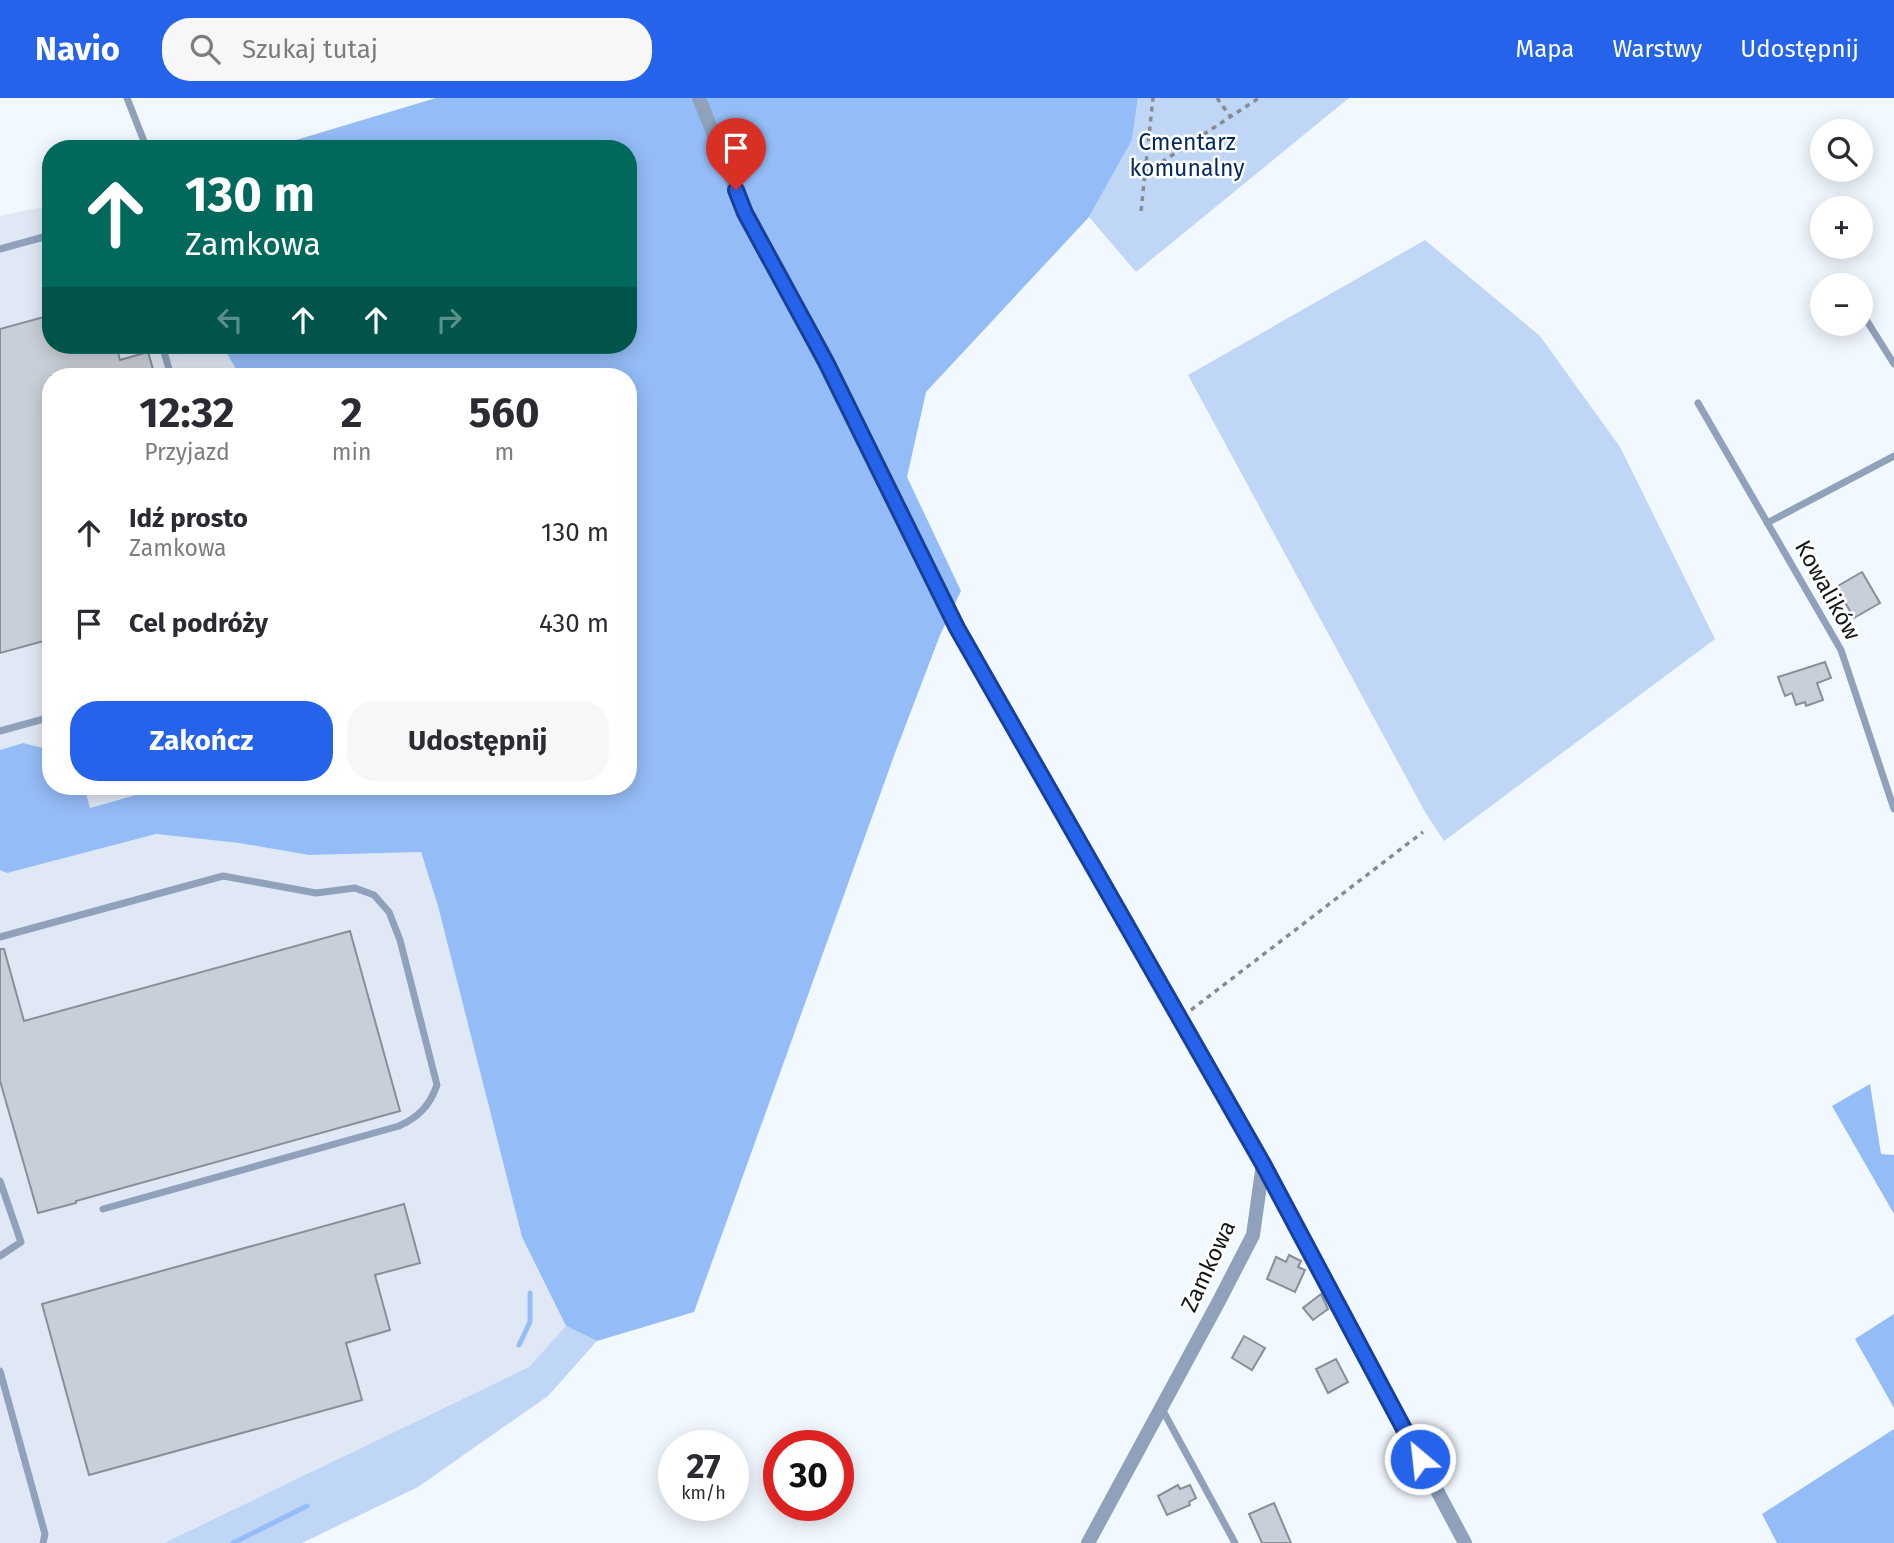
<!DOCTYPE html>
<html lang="pl">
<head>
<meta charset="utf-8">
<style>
	:root { --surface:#fff; --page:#f7f7f7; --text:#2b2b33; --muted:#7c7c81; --accent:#2563eb }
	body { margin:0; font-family:"Fira Sans",sans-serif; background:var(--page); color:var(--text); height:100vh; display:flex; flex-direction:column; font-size:26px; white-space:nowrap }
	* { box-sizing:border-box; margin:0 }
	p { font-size:23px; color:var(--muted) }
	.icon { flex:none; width:38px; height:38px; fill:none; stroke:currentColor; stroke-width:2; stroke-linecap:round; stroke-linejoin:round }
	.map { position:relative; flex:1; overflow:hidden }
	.sheet { position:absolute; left:42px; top:270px; width:595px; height:427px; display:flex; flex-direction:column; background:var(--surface); border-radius:28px; box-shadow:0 4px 18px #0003 }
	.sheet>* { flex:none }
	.banner { position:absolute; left:42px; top:42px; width:595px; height:214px; border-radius:28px; box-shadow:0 4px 18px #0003; background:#00695c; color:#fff; overflow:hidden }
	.fabs { position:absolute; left:1810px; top:21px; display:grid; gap:14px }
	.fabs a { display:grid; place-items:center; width:63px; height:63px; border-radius:50%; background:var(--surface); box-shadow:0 4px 18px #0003; font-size:35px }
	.speed { position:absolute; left:658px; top:1332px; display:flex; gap:14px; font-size:35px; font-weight:700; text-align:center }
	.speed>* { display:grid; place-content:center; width:91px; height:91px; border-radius:50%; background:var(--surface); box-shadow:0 4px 18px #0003; line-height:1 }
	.speed small { font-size:18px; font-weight:400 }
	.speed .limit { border:10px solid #d22; background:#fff; color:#111 }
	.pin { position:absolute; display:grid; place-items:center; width:60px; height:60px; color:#fff; margin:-72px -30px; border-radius:50% 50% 50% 0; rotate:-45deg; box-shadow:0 0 7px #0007 }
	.pin .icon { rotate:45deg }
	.me { position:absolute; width:77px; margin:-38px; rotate:332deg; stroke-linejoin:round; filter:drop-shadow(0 0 5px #0008) }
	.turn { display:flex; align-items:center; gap:24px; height:147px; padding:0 28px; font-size:32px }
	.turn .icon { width:91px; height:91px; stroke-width:2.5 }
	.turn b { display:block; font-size:49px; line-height:60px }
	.lanes { display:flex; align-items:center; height:66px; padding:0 28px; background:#0003; justify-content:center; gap:35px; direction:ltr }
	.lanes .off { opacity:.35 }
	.eta { display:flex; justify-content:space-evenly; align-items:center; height:119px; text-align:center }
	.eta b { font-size:42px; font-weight:700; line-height:49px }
	.button { display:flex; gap:14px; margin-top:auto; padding:14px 28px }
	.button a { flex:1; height:80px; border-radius:28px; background:var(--accent); color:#fff; font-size:28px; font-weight:700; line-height:80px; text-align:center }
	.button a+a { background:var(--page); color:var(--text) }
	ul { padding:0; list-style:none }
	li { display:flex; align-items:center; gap:21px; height:91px; padding:0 28px }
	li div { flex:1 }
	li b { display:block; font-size:26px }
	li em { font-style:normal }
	header { display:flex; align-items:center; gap:42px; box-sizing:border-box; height:98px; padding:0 35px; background:var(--accent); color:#fff }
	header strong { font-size:33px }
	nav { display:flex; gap:38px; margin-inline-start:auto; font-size:24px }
	.search { width:490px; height:63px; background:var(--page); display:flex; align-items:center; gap:18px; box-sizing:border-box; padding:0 24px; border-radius:28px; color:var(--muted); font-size:26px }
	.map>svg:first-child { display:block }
</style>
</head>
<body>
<header>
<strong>Navio</strong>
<div class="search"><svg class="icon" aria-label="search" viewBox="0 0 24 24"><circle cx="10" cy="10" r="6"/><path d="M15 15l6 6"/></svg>Szukaj tutaj</div>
<nav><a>Mapa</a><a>Warstwy</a><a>Udostępnij</a></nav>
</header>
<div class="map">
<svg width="1894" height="1445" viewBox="0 0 1894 1445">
	<rect width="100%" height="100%" fill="#f2f8ff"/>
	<path fill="#e0e8f5" d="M51 107V247H222L240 278H51V652L23 645 0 652V118Z
		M84 688H167L89 710Z
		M156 736 239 745 309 757 421 754 438 808 522 1139 566 1228 529 1269 164 1445H0V772L7 775Z"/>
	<path fill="#c0d6f6" d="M1138 0H1349L1136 174 1089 119 1132 42Z
		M1425 142 1540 238 1620 349 1715 541 1444 743 1425 714 1188 277Z
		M566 1228 597 1243 548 1298 418 1389 302 1445H164L529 1269Z"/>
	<path fill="#94bcf7" d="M436 0H1138L1132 42 1089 119 926 294 907 379 961 493 940 537 895 655 694 1214 597 1243 566 1228 522 1139 438 808 421 754 309 757 239 745 156 736 7 775 0 772V652L23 645 51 652V688H84L90 710 167 688H271L323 694 395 688H628V278H240L222 247H628V51H266Z
		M1870 986 1881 1056 1894 1057V1116L1832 1008Z
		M1894 1216V1310L1855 1241Z
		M1894 1331V1445H1777L1762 1416Z"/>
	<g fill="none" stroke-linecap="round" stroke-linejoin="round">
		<path stroke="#95bef9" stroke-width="5" d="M519 1247 530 1224V1195
			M233 1445 307 1408"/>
	</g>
	<path fill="#c9cfd8" stroke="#898f97" stroke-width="2" d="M51 217V247H116L120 262 148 254 155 278H51V541L0 555V231Z
		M1862 474 1880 505 1854 520 1836 489Z
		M1825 564 1831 580 1817 585 1823 602 1806 608 1805 604 1796 607 1792 595 1785 598 1778 579Z
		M350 833 400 1013 76 1103V1105L38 1115 0 983V851H4L24 923Z
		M404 1106 420 1165 375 1177 390 1232 346 1245 362 1302 89 1377 42 1206Z
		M1289 1157 1301 1163 1298 1169 1305 1172 1295 1194 1267 1181 1276 1159 1286 1164Z
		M1321 1196 1328 1211 1313 1222 1303 1210Z
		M1244 1238 1265 1250 1252 1272 1232 1260Z
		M1336 1261 1348 1284 1328 1295 1316 1271Z
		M1178 1387 1180 1391 1190 1387 1196 1400 1189 1404 1190 1407 1167 1417 1158 1398Z
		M1274 1405 1291 1445H1262L1249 1416Z"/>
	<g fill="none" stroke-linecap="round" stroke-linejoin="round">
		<path stroke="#888c91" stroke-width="3.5" stroke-dasharray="5 5" stroke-linecap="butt" d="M1217 0 1230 18
			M1145 75 1259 0
			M1141 113 1153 0
			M1191 912 1423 734"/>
		<path stroke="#8fa1bb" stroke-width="7" d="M127 0 147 51
			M0 151 51 137
			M1860 212 1894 266
			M162 247 171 278
			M1698 305 1841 552 1894 711
			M1767 425 1894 358
			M0 633 51 619
			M0 839 223 778 316 795 355 790 374 797 389 814 400 842 437 987C430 1007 419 1019 399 1028L103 1111
			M0 1083 21 1144 0 1158
			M0 1273 45 1436 43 1445
			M1162 1311 1235 1445"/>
		<path stroke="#8fa1bb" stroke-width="14" d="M699 0 745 115 826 264 957 530 1263 1066 1253 1137 1219 1203 1088 1445
			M1263 1066 1465 1445"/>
	</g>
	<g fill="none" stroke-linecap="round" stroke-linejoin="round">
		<g stroke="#184099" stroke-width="18">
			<path id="route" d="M736 92 745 115 826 264 957 530 1263 1066 1420 1361"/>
		</g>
		<use href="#route" stroke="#2563eb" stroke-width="12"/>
	</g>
	<g text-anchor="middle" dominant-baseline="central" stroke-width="5" stroke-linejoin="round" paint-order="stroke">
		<g font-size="23" fill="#042a5d" stroke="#fff">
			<text x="1187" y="44">Cmentarz<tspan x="1187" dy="26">komunalny</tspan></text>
		</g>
		<g font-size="23" fill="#141619" stroke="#fff">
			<text transform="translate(1828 492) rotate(61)">Kowalików</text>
			<text transform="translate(1208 1168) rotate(-65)">Zamkowa</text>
		</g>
	</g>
</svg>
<div class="fabs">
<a><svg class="icon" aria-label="search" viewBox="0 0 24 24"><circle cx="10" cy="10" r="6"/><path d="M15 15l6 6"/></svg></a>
<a>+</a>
<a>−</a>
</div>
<div class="speed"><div>27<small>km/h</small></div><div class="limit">30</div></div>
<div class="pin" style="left:736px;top:92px;background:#d93025"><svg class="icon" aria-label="arrive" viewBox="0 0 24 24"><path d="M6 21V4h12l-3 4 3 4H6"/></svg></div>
<svg class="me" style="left:1420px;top:1361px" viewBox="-20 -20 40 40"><circle r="17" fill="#2563eb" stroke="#fff" stroke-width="3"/><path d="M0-11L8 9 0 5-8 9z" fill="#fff"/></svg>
<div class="banner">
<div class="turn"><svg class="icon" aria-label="ahead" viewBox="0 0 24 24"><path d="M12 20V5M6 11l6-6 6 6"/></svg><div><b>130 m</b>Zamkowa</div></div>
<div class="lanes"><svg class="icon off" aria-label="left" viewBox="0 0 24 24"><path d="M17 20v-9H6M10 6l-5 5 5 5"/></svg><svg class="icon" aria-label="ahead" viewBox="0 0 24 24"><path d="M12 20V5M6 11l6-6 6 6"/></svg><svg class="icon" aria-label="ahead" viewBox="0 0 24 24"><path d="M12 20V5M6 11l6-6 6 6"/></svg><svg class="icon off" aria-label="right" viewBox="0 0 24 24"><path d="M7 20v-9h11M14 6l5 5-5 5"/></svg></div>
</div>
<section class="sheet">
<div class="eta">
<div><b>12:32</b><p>Przyjazd</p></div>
<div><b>2</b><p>min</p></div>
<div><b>560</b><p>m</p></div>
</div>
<ul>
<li><svg class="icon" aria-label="ahead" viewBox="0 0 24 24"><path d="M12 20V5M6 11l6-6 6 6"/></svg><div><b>Idź prosto</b><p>Zamkowa</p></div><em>130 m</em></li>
<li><svg class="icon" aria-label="arrive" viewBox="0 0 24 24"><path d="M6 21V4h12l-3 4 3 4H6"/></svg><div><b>Cel podróży</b></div><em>430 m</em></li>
</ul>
<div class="button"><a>Zakończ</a><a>Udostępnij</a></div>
</section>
</div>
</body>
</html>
